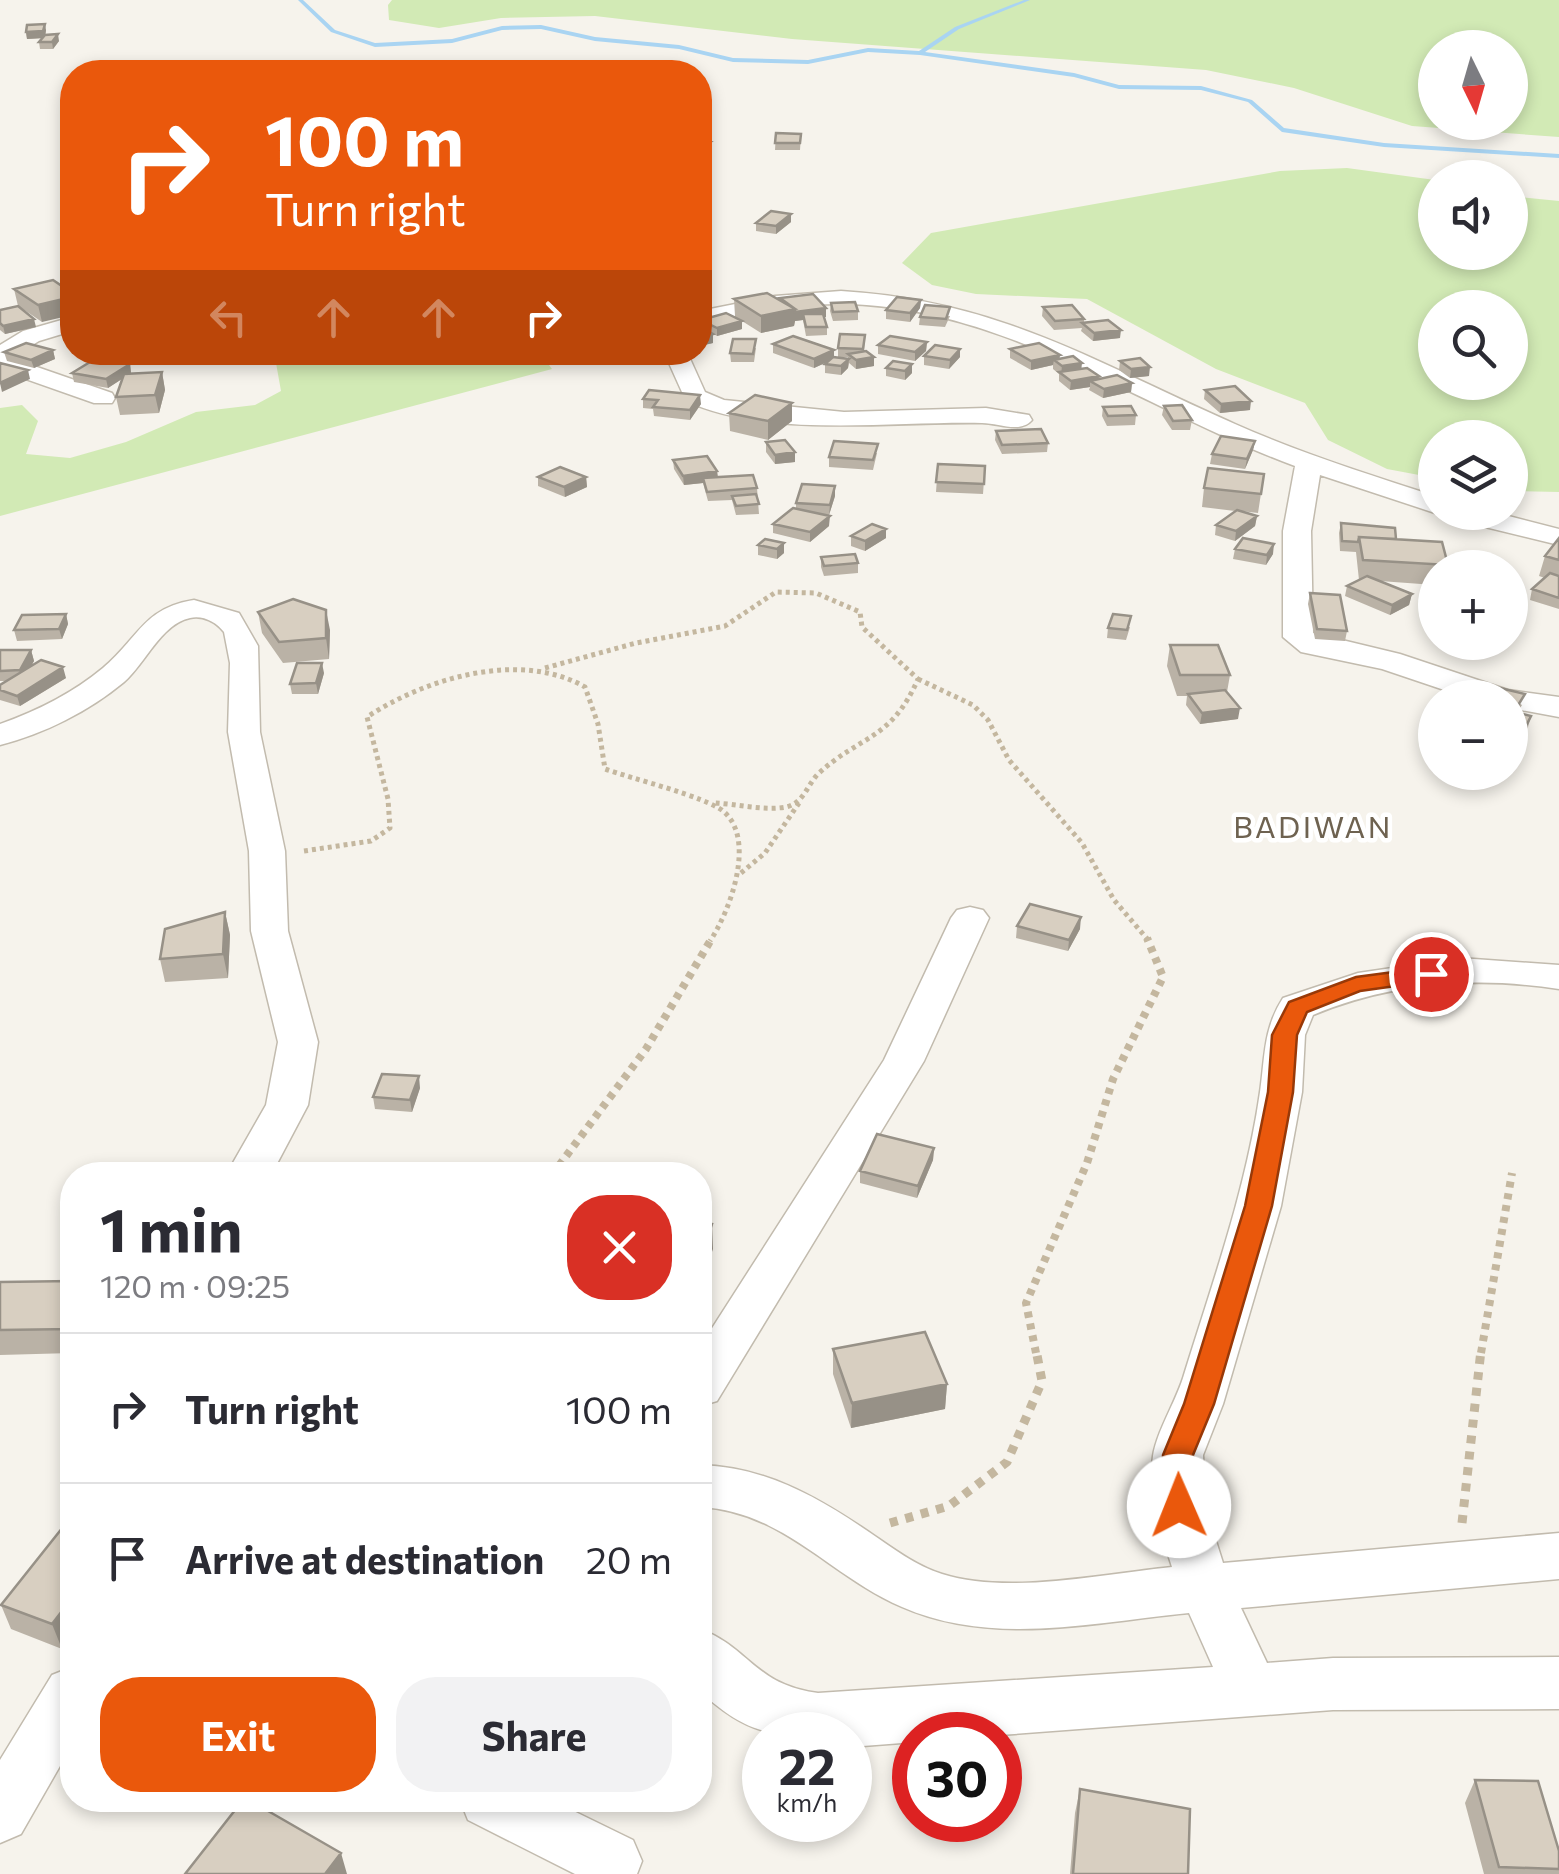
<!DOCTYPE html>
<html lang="en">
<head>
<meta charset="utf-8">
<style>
	:root { --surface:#fff; --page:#f2f2f3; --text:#2b2b33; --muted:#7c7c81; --line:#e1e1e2; --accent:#ea580c }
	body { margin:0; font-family:Commissioner,sans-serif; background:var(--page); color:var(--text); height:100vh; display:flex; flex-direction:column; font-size:38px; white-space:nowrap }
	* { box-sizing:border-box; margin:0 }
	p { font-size:32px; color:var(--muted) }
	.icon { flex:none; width:55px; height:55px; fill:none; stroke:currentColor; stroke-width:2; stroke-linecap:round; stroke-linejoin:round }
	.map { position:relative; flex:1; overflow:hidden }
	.drawer { position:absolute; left:60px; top:1162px; width:652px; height:650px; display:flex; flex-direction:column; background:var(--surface); border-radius:40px; box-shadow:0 5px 15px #0003 }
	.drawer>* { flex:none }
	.banner { position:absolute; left:60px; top:60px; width:652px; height:305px; border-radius:40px; box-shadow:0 5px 15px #0003; background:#ea580c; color:#fff; overflow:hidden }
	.needle { width:65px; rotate:175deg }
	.tools { position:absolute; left:1418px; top:30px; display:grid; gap:20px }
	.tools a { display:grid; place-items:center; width:110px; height:110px; border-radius:50%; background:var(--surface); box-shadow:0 5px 15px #0003; font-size:50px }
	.speed { position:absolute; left:742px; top:1712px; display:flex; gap:20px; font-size:50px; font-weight:700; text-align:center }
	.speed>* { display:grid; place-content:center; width:130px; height:130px; border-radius:50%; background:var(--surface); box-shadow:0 5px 15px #0003; line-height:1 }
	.speed small { font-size:25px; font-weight:400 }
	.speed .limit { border:15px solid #d22; background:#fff; color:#111 }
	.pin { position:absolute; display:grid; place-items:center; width:85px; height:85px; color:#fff; margin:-42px; border:5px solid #fff; border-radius:50%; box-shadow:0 2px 10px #0007 }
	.me { position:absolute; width:110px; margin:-55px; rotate:359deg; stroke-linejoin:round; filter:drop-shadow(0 0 8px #0008) }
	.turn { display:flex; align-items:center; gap:35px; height:210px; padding:0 40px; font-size:45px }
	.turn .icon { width:130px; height:130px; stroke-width:2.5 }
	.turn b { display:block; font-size:70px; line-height:85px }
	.lanes { display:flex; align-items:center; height:95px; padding:0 40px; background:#0003; justify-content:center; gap:50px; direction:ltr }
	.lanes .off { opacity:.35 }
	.round { display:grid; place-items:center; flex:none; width:105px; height:105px; border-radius:40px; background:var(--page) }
	.summary { display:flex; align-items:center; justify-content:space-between; height:170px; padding:0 40px }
	h1 { font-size:60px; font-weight:700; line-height:75px }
	.button { display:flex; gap:20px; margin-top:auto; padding:20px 40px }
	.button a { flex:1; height:115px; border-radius:40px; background:var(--accent); color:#fff; font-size:40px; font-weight:700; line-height:115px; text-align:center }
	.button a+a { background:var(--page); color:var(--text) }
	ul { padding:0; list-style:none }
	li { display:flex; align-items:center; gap:30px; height:150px; padding:0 40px; border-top:2px solid var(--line) }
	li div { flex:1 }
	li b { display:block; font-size:38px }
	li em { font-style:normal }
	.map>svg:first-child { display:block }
</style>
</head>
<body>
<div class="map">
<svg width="1559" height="1874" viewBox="0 0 1559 1874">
	<rect width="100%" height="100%" fill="#f6f3ec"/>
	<path fill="#d2eab5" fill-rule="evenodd" d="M392 0H1559V137L1412 126 1294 88 1206 70 792 39 595 16 501 18 439 28 389 20 388 5ZM1435 48H1510V122H1435Z
		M1347 168 1435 180V252H1510V196L1559 201V492L1510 491V438H1435V478L1387 469 1328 440 1305 403 1216 369 1087 299 976 294 932 285 902 263 931 233 1280 171ZM1435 308H1510V382H1435Z
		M295 352 540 353 552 369 0 516V408L22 405 38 421 26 454 70 458 126 442 196 412 255 405 281 391 276 363Z"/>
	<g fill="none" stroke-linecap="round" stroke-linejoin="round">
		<path fill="#a9d4f2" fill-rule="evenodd" d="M298 0H303L335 30 375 43 452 39 502 26 541 25 595 37 679 45 733 58 808 60 868 48 919 51 955 27 1024 0H1030L959 29 925 52 1074 73 1119 85 1201 86 1252 100 1284 128 1384 143 1559 154V158L1384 147 1282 132 1248 102 1201 90 1119 89 1074 77 920 55 868 52 808 64 733 62 679 49 595 41 541 29 502 30 452 43 375 47 331 32Z"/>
		<g stroke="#c2bbae" stroke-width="3">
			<path id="street" d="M841 291C1001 301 1094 362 1235 424 1300 453 1367 474 1435 496V513L1320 475 1311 531 1313 633 1400 654 1508 690 1559 697V717L1510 708V698H1468L1382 669 1301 652 1283 637V531L1295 466C1145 411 1008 307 844 304 795 303 747 315 700 325V311L775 296Z
				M72 317V331L39 341 11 358 112 393 115 398 112 403H94L0 370V345L23 331Z
				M664 352H687L705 392 724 400 844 412 986 408 1029 415 1032 420C1020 434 999 423 982 423 892 421 769 439 686 401Z
				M1445 512H1493L1559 529V545L1448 518Z
				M194 600 239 613 258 646 260 732 285 851 288 931 318 1042 308 1105 271 1175H226L266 1105 278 1042 251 931 249 851 228 732 230 663 224 632C216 622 203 615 190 618 161 624 145 664 124 682 89 711 44 734 0 745V724C37 711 73 693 103 668 139 638 143 608 194 600Z
				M970 907 983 910 989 918 924 1061 717 1401 700 1406V1347L884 1060 951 918 957 910Z
				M1460 958 1559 965V989C1475 976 1393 982 1313 1015L1305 1035 1302 1092 1281 1206 1223 1404 1203 1455 1205 1506 1223 1563 1559 1533V1579L1241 1608 1267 1663 1333 1658 1559 1657V1709L1333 1710 1000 1735H915V1742L850 1747V1735C781 1735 754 1742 700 1691V1629C750 1648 755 1685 818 1693L1213 1667 1189 1613C1094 1622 993 1647 902 1607 830 1576 783 1511 700 1507V1465C765 1467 816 1496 869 1532 891 1547 916 1566 942 1574 1008 1595 1102 1574 1172 1567 1161 1532 1147 1494 1153 1456 1157 1431 1175 1403 1183 1378 1212 1284 1246 1190 1260 1092 1265 1058 1263 1029 1283 998L1358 973Z
				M72 1667V1745L21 1834 0 1843V1760L52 1675Z
				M460 1800H551L633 1840 642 1861 637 1874H575L468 1820Z"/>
		</g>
		<path stroke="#c4b79f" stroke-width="5" stroke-dasharray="4 4" stroke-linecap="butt" d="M545 668 636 643 725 626 776 592 816 593 860 612 862 627 918 679C891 741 860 735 818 774 807 785 804 803 786 807 765 811 736 804 715 803
			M918 679 973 705 988 720 1009 760 1082 843 1114 900 1149 941
			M304 851 371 841 390 828 388 799 367 717C426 678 520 650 585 687L598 724 605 769C630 778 706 797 723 811 757 839 730 911 710 941
			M741 873 765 853 799 803"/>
		<path stroke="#c4b79f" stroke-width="8" stroke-dasharray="6 6" stroke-linecap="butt" d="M552 1175 646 1049 712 938
			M1036 1353 1026 1303 1087 1163 1113 1079 1163 977 1147 938
			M1481 1353 1512 1173"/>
		<path stroke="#c4b79f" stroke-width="9" stroke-dasharray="8 8" stroke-linecap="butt" d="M890 1523 949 1506 1007 1462 1042 1381 1036 1350
			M1462 1523 1481 1350"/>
		<use href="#street" fill="#fff" fill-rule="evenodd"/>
	</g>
	<path fill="#bab2a6" d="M46 30 45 35 59 41 53 49H40L39 42 42 38 27 39 26 32Z
		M776 133 801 134 800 150H775Z
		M791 214V222L776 234 756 231V223Z
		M53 280 42 322 20 307 36 327 5 334 0 330V310L18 306 14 289Z
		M780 298 826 308V317H824L827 327V335L806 336 803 320 795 321 794 326 761 333 742 321V329L717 336 710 332 713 343 700 346 701 320 735 316 734 299 780 300Z
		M921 300 920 308 910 322 886 319V310Z
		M831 303 858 311V320L833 321 830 311Z
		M1043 307 1084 319V322L1120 338 1093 341 1081 331 1082 328 1054 330 1042 316Z
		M950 316 945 327 919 325 920 317Z
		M865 335 864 352 874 357V366L856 369 849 363 848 368 841 375 825 373V364L827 362 814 368 773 353V344L834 350V357L848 359V357H838V348Z
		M927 342 926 351 915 361 878 354V345Z
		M756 348 754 362H731L730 353Z
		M960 349V357L949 369 924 365V356Z
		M1010 349 1060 359 1082 368 1099 379 1132 383 1131 392 1103 398 1089 390 1090 387 1070 390 1059 381V374L1053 369V365L1031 370 1010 358Z
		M53 350 55 359 34 368 7 361 4 352Z
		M110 352H153L154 357 124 363 130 364 131 373 162 372 165 390 159 413 120 415 116 397 122 379 108 388 74 382 72 373 121 363Z
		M893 361 912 373 905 380 886 376V368Z
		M1120 361 1149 376 1130 378 1119 370Z
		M1205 390 1250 410 1220 413 1204 399Z
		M643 399 701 404 690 420 654 416 653 409 643 408Z
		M1164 406 1192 420 1190 430H1172L1162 415Z
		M1103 407 1136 415 1135 425 1107 426 1102 416Z
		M729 413 792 421 768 440 730 431Z
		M996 431 1048 443 1047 452 1002 454 995 440Z
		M1255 441 1253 450 1245 469 1210 464 1212 454Z
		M766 442 795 452V462L775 464 766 452Z
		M877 453 873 470 829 467V457Z
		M673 460 717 471 718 477 757 488 759 514 736 515 732 500 708 501 703 483 684 485 674 469Z
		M938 464 985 466 983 494 936 492Z
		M1264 474 1258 513 1241 511 1257 516 1255 526 1235 541 1215 535 1216 525 1235 511 1202 507 1204 488Z
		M538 477H586L587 487 565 497 538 486Z
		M835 496 829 515 819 514 829 526 810 542 773 533V524L796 508V503Z
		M1341 523 1396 539 1448 565 1447 568H1435V585L1380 581 1412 594 1409 605 1390 615 1345 596 1347 586 1359 580 1356 552 1340 551 1339 533Z
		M851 536 886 538 865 551 851 546Z
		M1559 538V609L1530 600 1532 589 1545 578 1539 576 1545 556Z
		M765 539 784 553 777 559 758 555V545Z
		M1235 549 1273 554 1266 565 1233 559Z
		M821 557 858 563V573L824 576 821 567Z
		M1310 593 1347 631 1345 641 1315 639 1308 604Z
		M258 612 330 630 329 659 283 663 262 633Z
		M66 614 68 624 62 639 17 641 14 630Z
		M1130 627 1126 640 1107 638 1108 628Z
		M1170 645 1230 675 1227 692 1238 719 1200 724 1186 705 1187 696H1177L1167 666Z
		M0 650H31L34 661 31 666 66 678 20 706 0 700V685L7 681H0Z
		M324 673 318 694H292L290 684Z
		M1510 698 1522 705 1517 713 1531 716 1528 727 1519 744 1510 742Z
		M225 912 230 935 228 978 165 982 160 959Z
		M1017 926 1080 929 1068 951 1016 938Z
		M420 1088 412 1112 375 1109 373 1097Z
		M934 1148 933 1160 917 1198 860 1183V1171Z
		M72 1281V1353L0 1355V1282Z
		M833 1349 947 1384 945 1409 851 1428 833 1374Z
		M67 1522 62 1649 11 1629 1 1605Z
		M1475 1780 1559 1851V1874H1484L1465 1803Z
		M1080 1789 1188 1874H1070L1075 1813Z"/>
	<path fill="#979187" d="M45 24 46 30 45 38 27 39 26 32Z
		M58 34 59 41 53 49 52 42Z
		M710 142V149L700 155V148Z
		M791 214V222L776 234V226Z
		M72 297V315L42 322 38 305Z
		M921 300 920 308 910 322V313Z
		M826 308V317L804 319 803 314V320L795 321 794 326 761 333V316L795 309Z
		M34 319 36 327 5 334 3 326Z
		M742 321V329L717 336V328Z
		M1121 330 1120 338 1093 341 1094 333Z
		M713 334V343L700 346V338Z
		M927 342 926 351 915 361V352Z
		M960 349V357L949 369 950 360Z
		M53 350 55 359 34 368 31 360Z
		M834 350V359L814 368V359Z
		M132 352H153L154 357 122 364 120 355Z
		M622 352H652V356L623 359Z
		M1060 355 1059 364 1054 360 1053 365 1031 370V361Z
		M874 357V366L856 369V360Z
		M849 359 848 368 841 375V366Z
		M1082 363 1081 372 1061 375 1062 366Z
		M130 364 131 373 108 388 106 379Z
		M912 364V373L905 380V371Z
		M1150 367 1149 376 1130 378 1131 369Z
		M28 370 30 379 2 392 0 383Z
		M162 372 165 390 159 413 155 395Z
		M1099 376 1098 385 1090 381V387L1070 390 1071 381Z
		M1132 383 1131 392 1103 398 1104 389Z
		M700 395 701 404 690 420V410Z
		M1251 401 1250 410 1220 413 1221 404Z
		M792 403V421L768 440V421Z
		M1255 441 1253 450 1245 469 1247 459Z
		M795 452V462L775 464V455Z
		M717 471 718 481 703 478V483L684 485 683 476Z
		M586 477 587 487 565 497 564 487Z
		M835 486V496L829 515 830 505Z
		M830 516 829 526 810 542V532Z
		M1257 516 1255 526 1235 541 1236 531Z
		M886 529V538L865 551V541Z
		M784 543V553L777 559V549Z
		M1274 544 1273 554 1266 565 1267 555Z
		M1412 594 1409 605 1390 615 1392 605Z
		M326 610 330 630 329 659 326 638Z
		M66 614 68 624 62 639 59 629Z
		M31 650 34 661 23 681 20 670Z
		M322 663 324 673 318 694 316 683Z
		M63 667 66 678 20 706 17 696Z
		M1240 708 1238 719 1200 724 1202 713Z
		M225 912 230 935 228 978 223 954Z
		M1081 917 1080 929 1068 951 1069 940Z
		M419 1076 420 1088 412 1112 410 1100Z
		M934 1148 933 1160 917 1198 918 1186Z
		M712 1224 713 1249 700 1288V1261Z
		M947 1384 945 1409 851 1428 852 1403Z
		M72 1598V1635L62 1649 52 1624Z
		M341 1853 347 1874H325Z"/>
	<path fill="#d8cfc1" stroke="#979187" stroke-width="2.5" d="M45 24 43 31 26 32 27 25Z
		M58 34 52 42H39L45 35Z
		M776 133 801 134 800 143H775Z
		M700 141 710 142 700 148Z
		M771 211 791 214 776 226 756 223Z
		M53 280 72 293V297L38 305 14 289Z
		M767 293 795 309 761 316 734 299Z
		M813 294 826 308 795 312V309L780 298Z
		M897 297 921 300 910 313 886 310Z
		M855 302 858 311 833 312 831 303Z
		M925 305 950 307 946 319 920 317Z
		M1072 305 1084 319 1055 321 1043 307Z
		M18 306 34 319 3 326 0 323V310Z
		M726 313 742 321 717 328 701 320Z
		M803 314H823L827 327H806Z
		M1108 320 1121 330 1094 333 1082 323Z
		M700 326 713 334 700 338Z
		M840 334 865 335 863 349 838 348Z
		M793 336 834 350 814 359 773 344Z
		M890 336 927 342 915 352 878 345Z
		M733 339H756L753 354 730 353Z
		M26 343 53 350 31 360 4 352Z
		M1039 343 1060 355 1031 361 1010 349Z
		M935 345 960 349 950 360 924 356Z
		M866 351 874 357 856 360 848 354Z
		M1073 356 1082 363 1062 366 1054 360Z
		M833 357 849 359 841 366 825 364Z
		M1140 358 1150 367 1131 369 1120 361Z
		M95 359 130 364 106 379 72 373Z
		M893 361 912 364 905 371 886 368Z
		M0 363 28 370 0 383Z
		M1087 368 1099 376 1071 381 1059 372Z
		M162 372 155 395 116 397 124 374Z
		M1117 375 1132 383 1104 389 1090 381Z
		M1235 386 1251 401 1221 404 1205 390Z
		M649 390 700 395 690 410 653 407 658 400 643 399Z
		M755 395 792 403 768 421 729 413Z
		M1182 405 1192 420 1173 421 1164 406Z
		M1131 406 1136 415 1108 416 1103 407Z
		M1041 429 1048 443 1002 445 996 431Z
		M1221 436 1255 441 1247 459 1212 454Z
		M785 440 795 452 775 455 766 442Z
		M834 441 878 444 873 460 829 457Z
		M707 456 717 471 683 476 673 460Z
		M938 464 985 466 984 484 936 482Z
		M560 467 586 477 564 487 538 477Z
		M1208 468 1264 474 1261 494 1204 488Z
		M753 475 757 488 707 492 703 478Z
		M802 484 835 486 830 505 796 503Z
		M756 494 759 504 736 506 732 496Z
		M793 508 830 516 810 532 773 524Z
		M1237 510 1257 516 1236 531 1216 525Z
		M1341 523 1395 528 1396 539 1359 537 1358 542 1342 541Z
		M872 524 886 529 865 541 851 536Z
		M1359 537 1442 542 1448 565 1363 560Z
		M1243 538 1274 544 1267 555 1235 549Z
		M1559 538V560L1545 556Z
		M765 539 784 543 777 549 758 545Z
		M855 554 858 563 824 566 821 557Z
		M1550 573 1559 576V598L1532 589Z
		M1367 576 1412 594 1392 605 1347 586Z
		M1310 593 1340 595 1347 631 1317 629Z
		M293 599 326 610V638L279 642 258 612Z
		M66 614 59 629 14 630 22 615Z
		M1113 614 1131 616 1127 630 1108 628Z
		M1170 645H1218L1230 675H1180Z
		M0 650H31L20 670 0 671Z
		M41 660 63 667 17 696 0 690V685Z
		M297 663H322L316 683 290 684Z
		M1496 687 1525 694 1517 707 1510 705V698H1489Z
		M1225 690 1240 708 1202 713 1188 694Z
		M1510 711 1531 716 1522 734 1510 730Z
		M1030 904 1081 917 1069 940 1017 926Z
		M225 912 223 954 160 959 165 929Z
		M382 1074 419 1076 410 1100 373 1097Z
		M877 1134 934 1148 918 1186 860 1171Z
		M700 1222 712 1224 700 1261Z
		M72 1281V1329L0 1330V1282Z
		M925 1332 947 1384 852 1403 833 1349Z
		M67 1522 72 1524V1598L52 1624 1 1605Z
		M1475 1780 1538 1781 1559 1851V1869L1499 1867Z
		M1080 1789 1190 1809 1188 1874H1073Z
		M243 1800H249L341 1853 325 1874H185Z"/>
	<path fill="#ea580c" stroke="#983908" stroke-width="2.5" d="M1431 967 1439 969V980L1360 991 1307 1012 1297 1035 1293 1092 1272 1206 1214 1404 1193 1455 1194 1506 1190 1515 1179 1519 1168 1515 1163 1506V1455L1184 1404 1245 1206 1268 1092 1272 1035 1289 1002 1356 977Z"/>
	<g text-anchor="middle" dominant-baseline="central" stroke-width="9" stroke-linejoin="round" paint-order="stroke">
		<g font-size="30" letter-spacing="2.5" fill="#6e6250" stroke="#fff">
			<text x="1313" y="825">BADIWAN</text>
		</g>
	</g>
</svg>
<div class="tools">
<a><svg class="needle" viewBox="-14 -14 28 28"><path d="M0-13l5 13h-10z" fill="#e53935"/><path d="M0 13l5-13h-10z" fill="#7c7c81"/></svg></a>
<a><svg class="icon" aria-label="sound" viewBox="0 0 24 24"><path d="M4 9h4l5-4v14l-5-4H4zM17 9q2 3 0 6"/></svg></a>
<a><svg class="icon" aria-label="search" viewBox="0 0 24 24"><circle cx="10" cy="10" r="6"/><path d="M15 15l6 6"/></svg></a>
<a><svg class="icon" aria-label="layers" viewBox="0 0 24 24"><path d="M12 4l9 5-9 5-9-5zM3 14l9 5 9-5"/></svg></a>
<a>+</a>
<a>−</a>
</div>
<div class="speed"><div>22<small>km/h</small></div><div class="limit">30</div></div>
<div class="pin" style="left:1431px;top:974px;background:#d93025"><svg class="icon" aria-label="arrive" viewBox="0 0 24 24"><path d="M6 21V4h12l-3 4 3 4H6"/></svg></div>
<svg class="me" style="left:1179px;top:1506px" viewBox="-20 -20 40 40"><circle r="19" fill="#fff"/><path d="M0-13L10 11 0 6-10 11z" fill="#ea580c"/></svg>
<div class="banner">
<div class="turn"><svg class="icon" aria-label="right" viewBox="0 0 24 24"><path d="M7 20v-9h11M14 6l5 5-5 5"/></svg><div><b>100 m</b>Turn right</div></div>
<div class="lanes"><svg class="icon off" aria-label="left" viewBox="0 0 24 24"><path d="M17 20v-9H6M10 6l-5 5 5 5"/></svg><svg class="icon off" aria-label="ahead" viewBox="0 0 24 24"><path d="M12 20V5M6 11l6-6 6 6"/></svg><svg class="icon off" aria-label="ahead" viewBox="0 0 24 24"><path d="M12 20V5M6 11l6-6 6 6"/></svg><svg class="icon" aria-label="right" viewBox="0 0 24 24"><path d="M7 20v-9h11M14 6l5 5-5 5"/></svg></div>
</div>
<section class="drawer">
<div class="summary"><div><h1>1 min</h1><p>120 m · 09:25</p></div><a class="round" style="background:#d93025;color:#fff"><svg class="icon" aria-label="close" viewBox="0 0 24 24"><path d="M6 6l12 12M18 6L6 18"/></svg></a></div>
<ul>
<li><svg class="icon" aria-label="right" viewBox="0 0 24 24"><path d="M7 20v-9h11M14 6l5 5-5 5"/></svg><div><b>Turn right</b></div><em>100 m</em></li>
<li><svg class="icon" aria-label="arrive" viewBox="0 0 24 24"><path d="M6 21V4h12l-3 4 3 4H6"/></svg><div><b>Arrive at destination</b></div><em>20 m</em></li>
</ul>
<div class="button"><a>Exit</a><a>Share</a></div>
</section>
</div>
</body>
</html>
